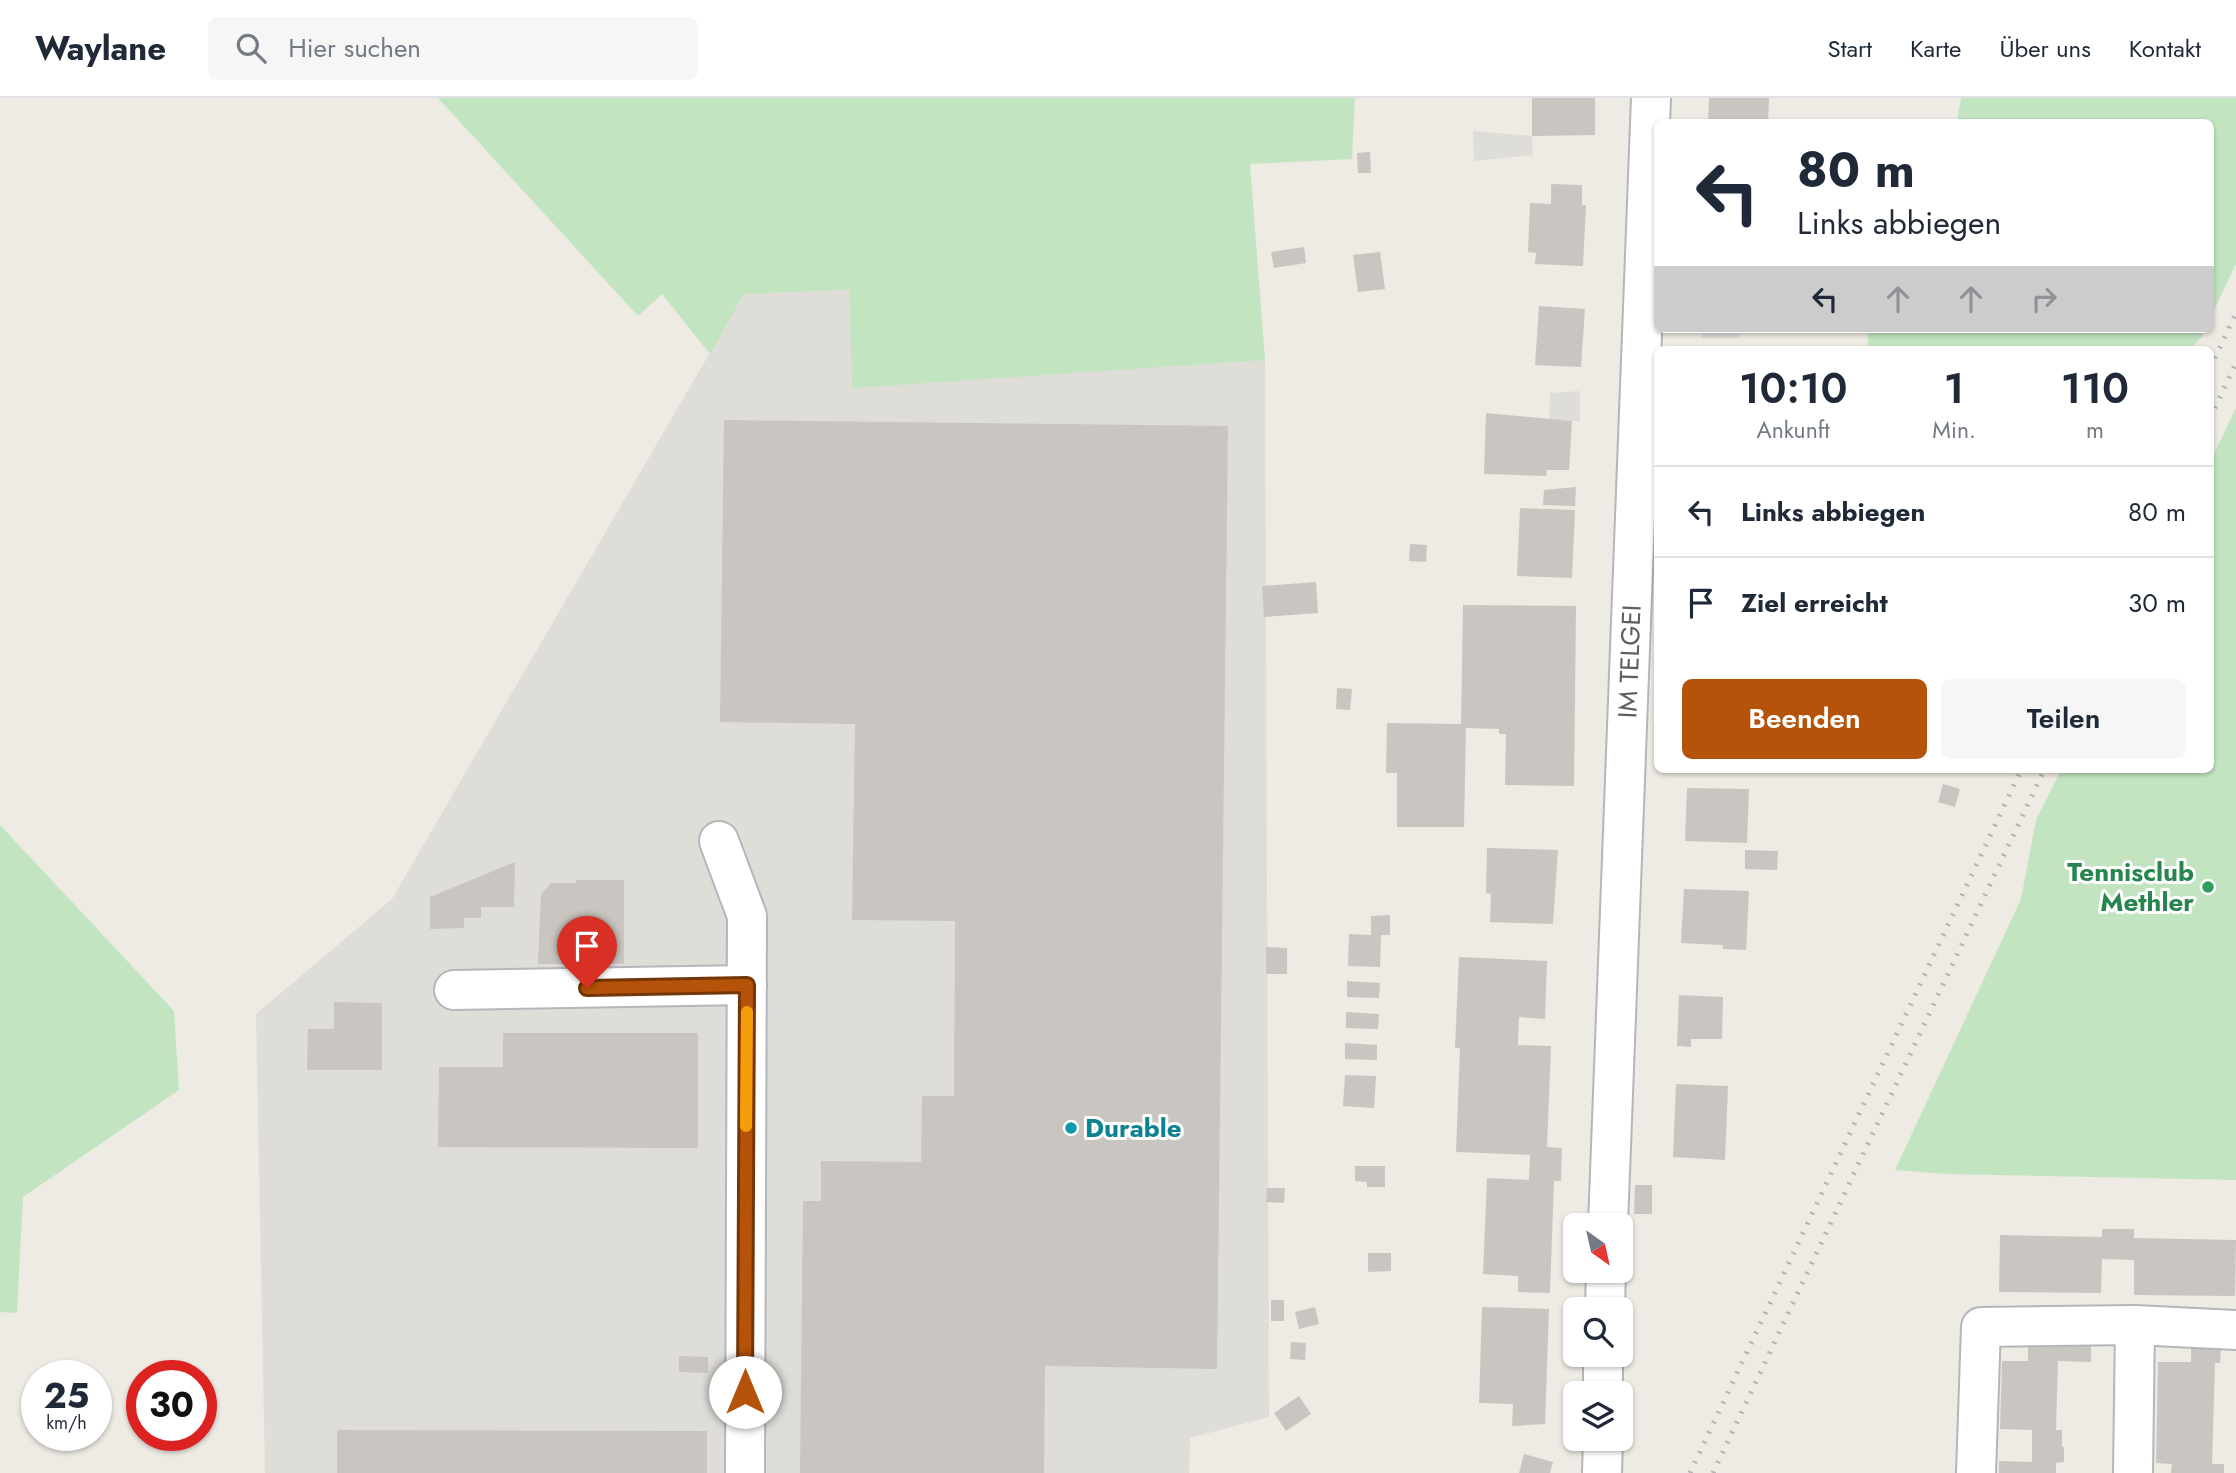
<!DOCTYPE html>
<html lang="de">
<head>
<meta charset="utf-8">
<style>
	:root { --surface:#fff; --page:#f6f6f7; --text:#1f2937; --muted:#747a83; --line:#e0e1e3; --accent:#b45309 }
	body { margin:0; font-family:Jost,sans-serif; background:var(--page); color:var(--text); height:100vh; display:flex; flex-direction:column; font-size:26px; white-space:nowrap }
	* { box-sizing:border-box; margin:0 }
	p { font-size:23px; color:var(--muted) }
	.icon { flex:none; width:38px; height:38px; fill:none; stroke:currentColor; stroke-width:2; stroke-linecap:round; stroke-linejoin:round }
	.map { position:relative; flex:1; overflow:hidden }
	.panel { position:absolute; left:1654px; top:248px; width:560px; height:427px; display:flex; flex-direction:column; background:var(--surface); border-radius:10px; box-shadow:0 2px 5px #0004 }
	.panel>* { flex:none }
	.top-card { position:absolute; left:1654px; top:21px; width:560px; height:214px; border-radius:10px; box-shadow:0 2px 5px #0004; background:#fff; color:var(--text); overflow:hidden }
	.needle { width:46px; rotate:146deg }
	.tools { position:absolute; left:1563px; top:1115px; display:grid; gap:14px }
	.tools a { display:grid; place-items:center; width:70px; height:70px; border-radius:10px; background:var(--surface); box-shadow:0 2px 5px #0004; font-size:35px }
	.speed { position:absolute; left:21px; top:1262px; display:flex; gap:14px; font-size:35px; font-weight:700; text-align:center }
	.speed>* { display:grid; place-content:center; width:91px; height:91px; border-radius:50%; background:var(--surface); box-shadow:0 2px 5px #0004; line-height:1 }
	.speed small { font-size:18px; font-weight:400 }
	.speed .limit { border:10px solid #d22; background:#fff; color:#111 }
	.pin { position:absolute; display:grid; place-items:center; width:60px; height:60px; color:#fff; margin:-72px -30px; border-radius:50% 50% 50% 0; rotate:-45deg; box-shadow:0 0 7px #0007 }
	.pin .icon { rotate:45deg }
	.me { position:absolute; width:77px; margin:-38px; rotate:0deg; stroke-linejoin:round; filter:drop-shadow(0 0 5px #0008) }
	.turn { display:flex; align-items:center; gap:24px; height:147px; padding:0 28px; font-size:32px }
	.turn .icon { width:91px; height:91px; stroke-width:2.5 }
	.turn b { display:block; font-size:49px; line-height:60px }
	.lanes { display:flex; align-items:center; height:66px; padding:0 28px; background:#0003; justify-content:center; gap:35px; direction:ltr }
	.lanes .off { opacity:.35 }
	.eta { display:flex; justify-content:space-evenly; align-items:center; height:119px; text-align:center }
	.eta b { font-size:42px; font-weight:600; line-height:49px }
	.primary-button { display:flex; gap:14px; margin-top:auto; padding:14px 28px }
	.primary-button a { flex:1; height:80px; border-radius:10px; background:var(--accent); color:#fff; font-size:28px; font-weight:600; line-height:80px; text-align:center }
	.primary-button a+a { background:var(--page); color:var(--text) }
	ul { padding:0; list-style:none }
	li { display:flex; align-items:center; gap:21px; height:91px; padding:0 28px; border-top:2px solid var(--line) }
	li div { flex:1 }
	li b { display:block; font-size:26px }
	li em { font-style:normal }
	header { display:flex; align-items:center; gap:42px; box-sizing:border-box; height:98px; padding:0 35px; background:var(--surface); border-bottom:2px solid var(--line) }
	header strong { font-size:33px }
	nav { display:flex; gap:38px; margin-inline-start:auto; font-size:24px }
	.search { width:490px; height:63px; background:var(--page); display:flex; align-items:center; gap:18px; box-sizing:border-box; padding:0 24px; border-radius:10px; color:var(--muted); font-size:26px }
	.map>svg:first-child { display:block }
</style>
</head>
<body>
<header>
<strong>Waylane</strong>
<div class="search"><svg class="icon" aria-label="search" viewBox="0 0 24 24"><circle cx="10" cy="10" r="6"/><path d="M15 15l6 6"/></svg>Hier suchen</div>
<nav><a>Start</a><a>Karte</a><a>Über uns</a><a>Kontakt</a></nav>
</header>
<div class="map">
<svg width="2236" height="1375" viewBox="0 0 2236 1375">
	<rect width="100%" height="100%" fill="#edebe3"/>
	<path fill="#dfddd8" d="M1473 33 1532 38 1533 57 1474 63Z
		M849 192 852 289 1265 262 1269 1319 1190 1340 1189 1375H265L256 916 392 801 744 196Z
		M1702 231H1741L1740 240H1702Z
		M1580 293V323L1549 322 1550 295Z"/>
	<path fill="#c3e4c1" d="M438 0H1355L1352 61 1250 66 1265 262 852 290 849 192 744 196 710 256 662 196 638 218Z
		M1961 0H2236V166L2210 220V24H1957Z
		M1868 231H2205L2201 240 2189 252H1868Z
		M2236 310V1082L1946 1076 1895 1072 2021 801 2036 722 2061 672H2210V364Z
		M0 727 174 913 179 992 23 1099 17 1215 0 1214Z"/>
	<path fill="#c9c5c0" d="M1532 0H1595V37L1532 38Z
		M1709 0H1769L1768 24H1708Z
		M1370 54 1371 75H1358L1357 55Z
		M1551 86 1582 87V107H1586L1583 168 1535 166 1536 155 1528 154 1530 105 1551 106Z
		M1304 149 1306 165 1274 170 1271 154Z
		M1380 154 1385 191 1358 194 1353 157Z
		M1539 208 1585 211 1581 269 1535 267Z
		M1486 315 1572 323 1569 372H1547L1546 378 1484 376Z
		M724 322 1228 328 1217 1271 1045 1268 1044 1375H800L803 1103H821V1063L921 1064 922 998H954L955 823 852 822 855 626 720 624Z
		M1576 389 1575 408 1543 407 1544 392Z
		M1520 410 1575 412 1572 480 1517 478Z
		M1410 446 1427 447 1426 464 1409 463Z
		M1316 484 1318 515 1264 519 1262 488Z
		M1463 507 1576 508 1574 688 1505 687 1506 636H1499V631L1466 630 1464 729H1397V675H1386L1387 625 1461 626Z
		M1337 590 1352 591 1350 612 1336 611Z
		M1943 686 1960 691 1955 709 1938 704Z
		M1687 690 1749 691 1747 745 1685 743Z
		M1487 750 1558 752 1553 826 1490 824 1491 796 1486 795Z
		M1745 752 1778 753 1777 772 1745 771Z
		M515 764 514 809H481V820H464V830L430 831V799Z
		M576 782H624V866H538L541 796 551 785H576Z
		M1684 791 1749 793 1746 852 1723 851V847L1681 845Z
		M1390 817V837H1381L1380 869 1348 868 1349 836 1371 837V818Z
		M1266 849 1287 850V876H1266Z
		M1459 859 1547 863 1545 921 1519 919 1518 947 1551 948 1547 1049 1562 1050 1561 1083H1554L1550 1195 1518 1194V1178L1483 1176 1487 1080 1529 1082 1530 1057 1456 1054 1460 950H1455Z
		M1347 883 1380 885 1379 900 1347 899Z
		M1679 897 1723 899 1722 941H1691V949L1677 948Z
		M334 904 382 905V972H307L308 931H334Z
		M1346 914 1379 916 1378 931 1346 930Z
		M503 935H698V1050L438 1049 439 969H503Z
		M1345 945 1377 947V962L1345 961Z
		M1345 977 1376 978 1374 1010 1343 1008Z
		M1676 986 1728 988 1725 1062 1673 1059Z
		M1355 1068H1385V1089H1367V1084L1355 1083Z
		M1635 1087H1652V1116H1634Z
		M1267 1090H1285L1284 1105 1266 1104Z
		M2102 1131H2134V1140L2236 1142 2235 1198 2134 1197V1162L2102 1161 2101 1195 1999 1194 2000 1137 2102 1139Z
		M1368 1155H1391V1173L1368 1174Z
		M1271 1202H1284V1223H1271Z
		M1315 1209 1319 1226 1299 1231 1295 1214Z
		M1482 1209 1549 1211 1545 1326 1512 1328 1513 1306 1479 1305Z
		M1291 1244 1306 1245 1305 1262 1290 1261Z
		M2028 1247 2091 1248V1264L2058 1263 2056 1332H2062V1349H2064V1364L2056 1365V1375H1999V1363L2032 1364V1332L2000 1331 2002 1263H2028Z
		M2191 1248 2221 1249 2220 1265H2215L2212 1366H2224V1375H2171L2172 1366 2156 1365 2158 1264H2191Z
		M679 1258 708 1259V1275L679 1274Z
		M1299 1298 1311 1316 1286 1333 1274 1315Z
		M337 1332 707 1333V1375H337Z
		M1524 1356 1553 1364 1550 1375H1519Z"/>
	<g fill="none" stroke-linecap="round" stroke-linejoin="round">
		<g stroke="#b4b6ba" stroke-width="42">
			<g id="minor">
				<path d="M719 743 747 818 745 1375"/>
				<path d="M454 892 747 887"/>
				<path id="s1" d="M1608 1127 1651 0"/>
				<path d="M1605 1211 1606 1172"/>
				<path d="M1603 1295V1256"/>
				<path d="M1602 1375 1603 1340"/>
				<path d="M1976 1375 1981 1229 2135 1227 2236 1232"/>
				<path d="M2133 1375 2135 1227"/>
			</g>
		</g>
		<use href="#minor" stroke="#fff" stroke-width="38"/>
		<path stroke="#b2b3b3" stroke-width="5" stroke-dasharray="2 9" stroke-linecap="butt" d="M2210 270 2236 215
			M2210 320 2236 265
			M1690 1375 2021 672
			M1713 1375 2044 672"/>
	</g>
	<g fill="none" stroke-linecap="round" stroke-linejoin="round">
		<g stroke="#753606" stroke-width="18">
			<path id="route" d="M587 890 747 887 745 1294"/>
		</g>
		<use href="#route" stroke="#b45309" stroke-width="12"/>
		<path stroke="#f59e0b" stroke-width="12" d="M746 1028 747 914"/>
	</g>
	<circle fill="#2e9e5b" stroke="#fff" stroke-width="2.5" cx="2208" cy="789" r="7"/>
	<circle fill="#0f9aa8" stroke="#fff" stroke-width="2.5" cx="1071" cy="1030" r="7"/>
	<g text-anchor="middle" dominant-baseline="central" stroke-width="6" stroke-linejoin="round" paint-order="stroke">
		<g font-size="26" fill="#5c5f63" stroke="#fff">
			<text stroke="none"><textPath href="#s1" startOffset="564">IM TELGEI</textPath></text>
		</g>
		<g font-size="26" font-weight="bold" fill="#27864d" stroke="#fff" text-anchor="end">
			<text x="2194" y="774">Tennisclub<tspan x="2194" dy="30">Methler</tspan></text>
		</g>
		<g font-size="26" font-weight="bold" fill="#0d838f" stroke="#fff" text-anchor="start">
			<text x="1085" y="1030">Durable</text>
		</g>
	</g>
</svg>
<div class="tools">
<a><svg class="needle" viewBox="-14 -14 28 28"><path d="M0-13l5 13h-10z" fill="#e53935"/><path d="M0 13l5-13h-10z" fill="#747a83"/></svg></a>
<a><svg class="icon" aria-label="search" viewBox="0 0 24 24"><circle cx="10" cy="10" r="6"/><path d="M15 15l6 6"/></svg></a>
<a><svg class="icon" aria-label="layers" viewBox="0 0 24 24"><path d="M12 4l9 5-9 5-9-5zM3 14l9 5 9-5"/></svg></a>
</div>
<div class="speed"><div>25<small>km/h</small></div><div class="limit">30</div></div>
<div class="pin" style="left:587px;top:890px;background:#d93025"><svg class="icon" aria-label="arrive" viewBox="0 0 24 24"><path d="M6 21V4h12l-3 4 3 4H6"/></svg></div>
<svg class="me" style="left:745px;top:1294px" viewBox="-20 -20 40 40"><circle r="19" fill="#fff"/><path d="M0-13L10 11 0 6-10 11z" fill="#b45309"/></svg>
<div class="top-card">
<div class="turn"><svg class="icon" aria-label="left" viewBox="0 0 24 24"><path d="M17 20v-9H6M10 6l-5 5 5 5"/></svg><div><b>80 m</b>Links abbiegen</div></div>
<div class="lanes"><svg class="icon" aria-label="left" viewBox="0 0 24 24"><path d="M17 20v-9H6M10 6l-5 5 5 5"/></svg><svg class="icon off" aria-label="ahead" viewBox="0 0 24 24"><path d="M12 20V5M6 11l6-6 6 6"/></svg><svg class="icon off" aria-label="ahead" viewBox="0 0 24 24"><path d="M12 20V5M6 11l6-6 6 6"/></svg><svg class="icon off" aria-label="right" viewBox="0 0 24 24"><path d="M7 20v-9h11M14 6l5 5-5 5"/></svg></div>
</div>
<section class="panel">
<div class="eta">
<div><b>10:10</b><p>Ankunft</p></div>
<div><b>1</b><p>Min.</p></div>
<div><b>110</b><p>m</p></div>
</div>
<ul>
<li><svg class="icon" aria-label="left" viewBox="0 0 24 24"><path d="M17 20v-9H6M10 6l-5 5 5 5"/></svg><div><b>Links abbiegen</b></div><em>80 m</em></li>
<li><svg class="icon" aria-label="arrive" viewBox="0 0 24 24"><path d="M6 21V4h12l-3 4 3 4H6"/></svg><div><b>Ziel erreicht</b></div><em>30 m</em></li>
</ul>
<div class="primary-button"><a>Beenden</a><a>Teilen</a></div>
</section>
</div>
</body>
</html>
